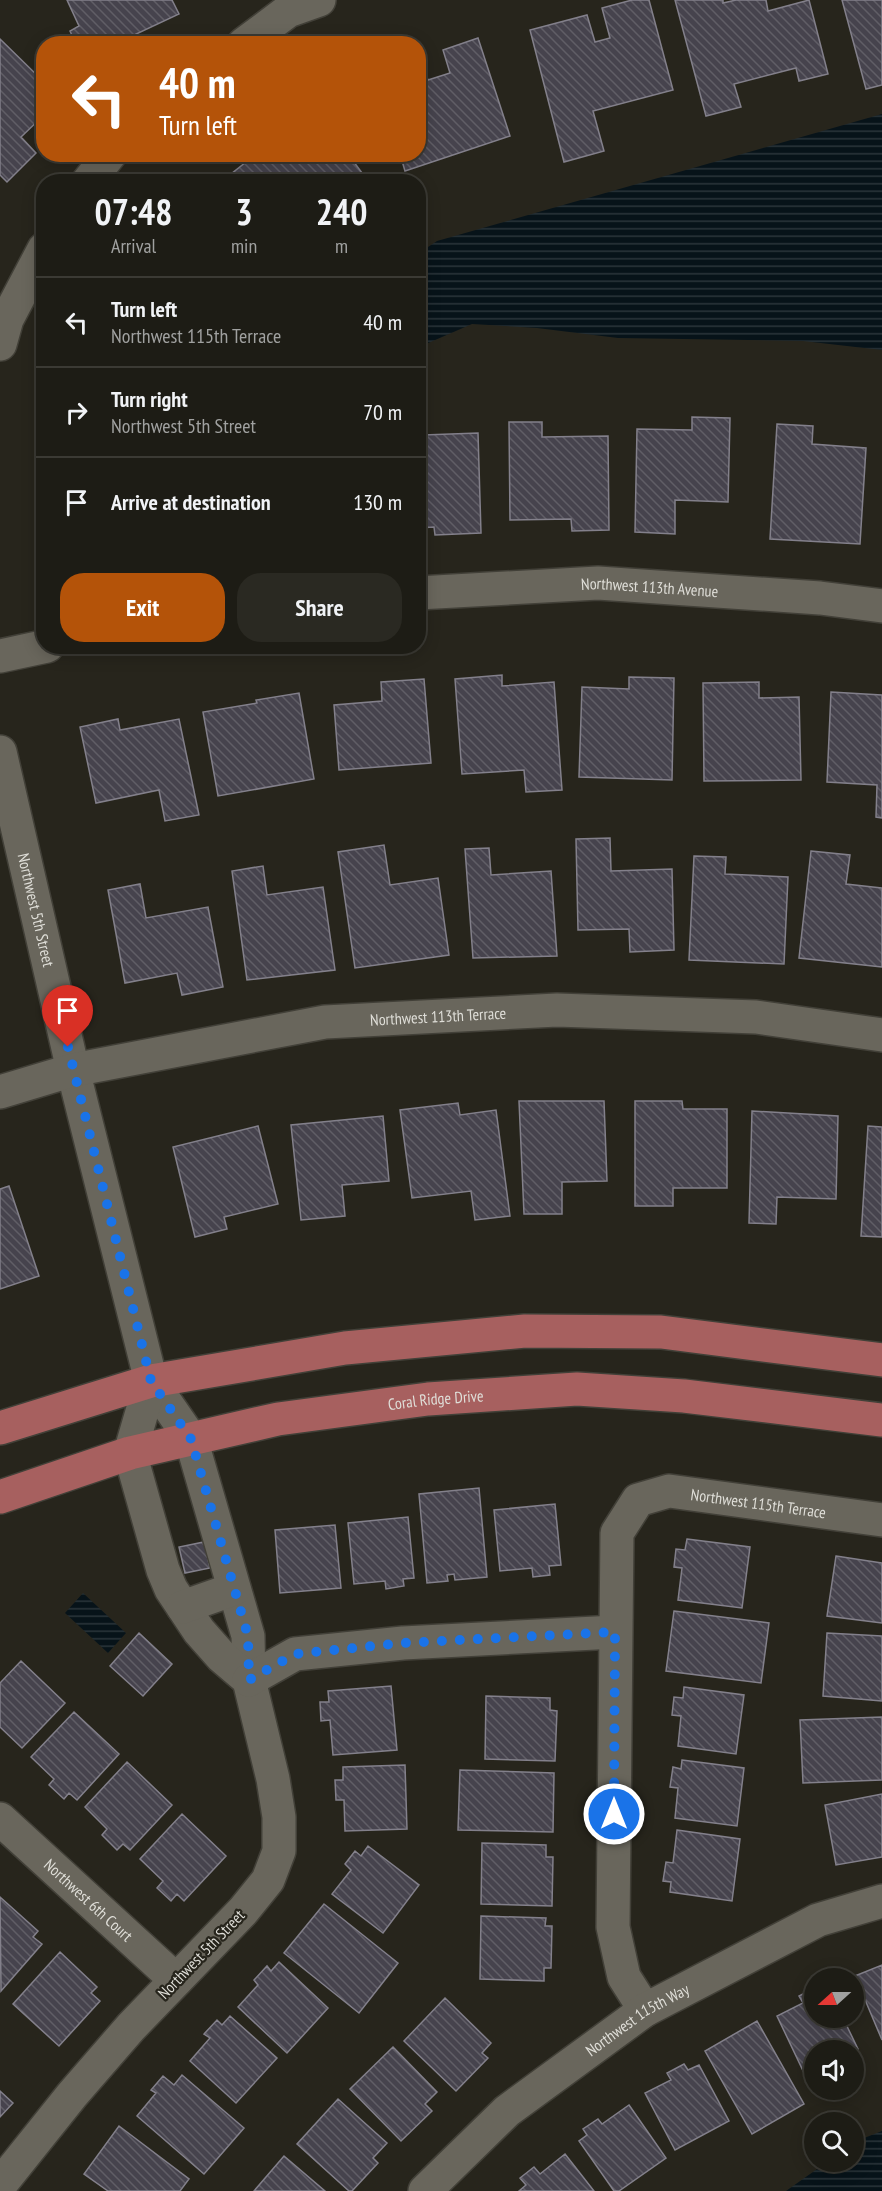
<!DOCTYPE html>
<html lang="en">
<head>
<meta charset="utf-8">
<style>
	:root { --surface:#1d1c15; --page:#2a2922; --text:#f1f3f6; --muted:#a0a1a0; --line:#3b3a34; --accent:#b45309 }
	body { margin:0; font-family:"PT Sans Narrow",sans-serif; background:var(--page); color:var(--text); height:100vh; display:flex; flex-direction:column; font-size:22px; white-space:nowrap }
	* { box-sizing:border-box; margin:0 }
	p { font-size:20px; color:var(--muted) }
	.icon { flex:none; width:33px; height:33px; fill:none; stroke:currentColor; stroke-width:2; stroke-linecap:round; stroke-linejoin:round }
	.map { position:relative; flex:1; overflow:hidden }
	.panel { position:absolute; left:36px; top:174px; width:390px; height:480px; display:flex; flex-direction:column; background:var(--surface); border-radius:24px; box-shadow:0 3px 15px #0003,0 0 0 2px var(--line) }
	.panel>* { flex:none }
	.guide { position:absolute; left:36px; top:36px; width:390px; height:126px; border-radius:24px; box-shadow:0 3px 15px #0003,0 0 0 2px var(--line); background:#b45309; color:#fff; overflow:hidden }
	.needle { width:39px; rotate:249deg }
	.controls { position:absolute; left:804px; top:1968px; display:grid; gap:12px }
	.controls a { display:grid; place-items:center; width:60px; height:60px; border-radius:50%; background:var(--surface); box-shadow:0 3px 15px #0003,0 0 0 2px var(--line); font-size:30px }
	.pin { position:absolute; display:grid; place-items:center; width:51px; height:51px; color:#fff; margin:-62px -26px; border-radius:50% 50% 50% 0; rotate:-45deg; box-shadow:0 0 6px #0007 }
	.pin .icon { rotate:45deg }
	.me { position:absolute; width:66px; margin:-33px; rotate:0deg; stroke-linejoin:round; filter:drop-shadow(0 0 4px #0008) }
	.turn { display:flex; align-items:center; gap:21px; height:126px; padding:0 24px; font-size:27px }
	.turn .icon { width:78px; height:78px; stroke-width:2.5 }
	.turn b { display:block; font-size:42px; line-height:51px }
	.eta { display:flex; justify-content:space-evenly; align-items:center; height:102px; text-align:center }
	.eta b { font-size:36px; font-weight:600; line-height:42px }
	.button { display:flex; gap:12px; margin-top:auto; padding:12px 24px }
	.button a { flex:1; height:69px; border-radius:24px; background:var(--accent); color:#fff; font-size:24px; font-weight:600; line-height:69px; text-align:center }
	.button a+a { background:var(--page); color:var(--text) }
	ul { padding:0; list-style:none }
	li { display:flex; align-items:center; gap:18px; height:90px; padding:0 24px; border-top:2px solid var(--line) }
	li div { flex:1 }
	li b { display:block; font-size:22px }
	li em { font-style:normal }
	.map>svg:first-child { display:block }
</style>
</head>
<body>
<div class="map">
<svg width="882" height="2191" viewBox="0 0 882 2191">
	<defs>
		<pattern id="water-rules" width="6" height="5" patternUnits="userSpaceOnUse" patternTransform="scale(1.5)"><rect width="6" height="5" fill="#071319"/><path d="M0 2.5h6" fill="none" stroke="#2b353a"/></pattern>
		<pattern id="building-back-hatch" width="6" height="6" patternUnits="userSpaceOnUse" patternTransform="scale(1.5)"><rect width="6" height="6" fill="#46434d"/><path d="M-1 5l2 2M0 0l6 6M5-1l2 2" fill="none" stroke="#605e66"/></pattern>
	</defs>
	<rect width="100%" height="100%" fill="#27251c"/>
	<path fill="url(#water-rules)" d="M882 114V350L803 341 618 338 537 328 472 324 419 347V253L437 241Z
		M83 1593 126 1633 108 1653 65 1613Z
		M882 2131V2191H786L827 2162H854V2142Z"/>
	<path fill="url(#building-back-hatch)" stroke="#83808b" stroke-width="1.5" d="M67 0H172L179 14 115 44H76L70 31 79 26Z
		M632 0H649L673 90 593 111 604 151 564 162 530 30 587 15 595 42 610 38 602 8Z
		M675 0H723V3L736 0H766L768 11 809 0 828 74 799 81 796 68 734 84 741 107 706 116Z
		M842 0H882V85L866 89Z
		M478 38 510 136 405 171 400 154H418V52L428 80 450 73 443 50Z
		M0 39 44 82V115L21 137 36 153 7 182 0 175Z
		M256 154H348L368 181 221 182Z
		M418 404H422L423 435 478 433 481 533 435 535 434 527 418 528Z
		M692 417 730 418 728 502 675 500V534L635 532 637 429 692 430Z
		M509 422H542V437L608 436 609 530 572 531 571 519 510 520Z
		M777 424 813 426 812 444 866 448 860 544 770 539Z
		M502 675V686L554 682 562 790 526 792 524 770 462 774 455 679Z
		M629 677 674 678 672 780 579 777 582 687 629 689Z
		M424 679 431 763 339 770 334 705 382 701 381 682Z
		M759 682V698L799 697 801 780 704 781 703 683Z
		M831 692 882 695V818L876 817 877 785 827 782Z
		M299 693 314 779 218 796 203 712 257 703 256 700Z
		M118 719 120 730 179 719 199 815 165 821 159 790 96 803 80 727Z
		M610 838 611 871 672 869 674 950 630 952 629 929 578 930 576 839Z
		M384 845 390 885 438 878 449 955 355 968 338 852Z
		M489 848 491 875 551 871 557 956 473 958 465 849Z
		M811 851 850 855 846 884 882 888V967L799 958Z
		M694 856 726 857 725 874 788 877 784 964 689 960Z
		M263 866 267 895 323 887 335 970 247 980 232 871Z
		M140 884 146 918 208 907 223 987 182 995 177 973 125 983 108 890Z
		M519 1101H604L607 1181 562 1182V1214H524Z
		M635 1101H682L683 1109H727V1188H673V1206H635Z
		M458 1103 460 1115 496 1110 510 1216 475 1220 471 1191 412 1198 400 1110Z
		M752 1111 838 1116 836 1199 777 1197 776 1224 749 1223Z
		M383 1116 389 1181 342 1185 345 1216 301 1220 291 1125Z
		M258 1126 278 1204 224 1217 227 1229 195 1237 173 1147Z
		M868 1126 882 1127V1237L861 1236Z
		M9 1186 39 1276 0 1289V1189Z
		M479 1488 487 1577 455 1580 454 1574 447 1575 448 1581 427 1583 419 1494Z
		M555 1504 561 1565 549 1566 550 1575 533 1577 532 1568 500 1571 494 1510Z
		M408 1517 414 1578 403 1579 404 1586 386 1589 385 1581 354 1584 348 1523Z
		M335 1525 341 1588 280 1593 275 1530Z
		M687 1539 750 1547 742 1608 678 1600 682 1568 674 1567 676 1549 685 1550Z
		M204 1542 210 1568 185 1573 179 1547Z
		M836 1556 882 1563V1623L827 1616Z
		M674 1611 769 1623 761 1683 666 1671Z
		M139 1633 172 1664 143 1696 110 1666Z
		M827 1633 882 1636V1701L823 1696Z
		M21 1661 65 1703 22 1748 0 1727V1683Z
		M391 1686 397 1750 333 1755 330 1720 321 1721 320 1702H329L328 1691Z
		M684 1687 744 1695 736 1754 678 1746 681 1716 672 1715 674 1697 683 1698Z
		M486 1696 550 1698V1710L557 1711 555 1761 485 1759Z
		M74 1712 119 1754 77 1800 69 1793 64 1799 49 1785 54 1779 31 1757Z
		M882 1717V1780L803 1783 800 1720Z
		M682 1760 744 1768 737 1826 675 1818 678 1788 670 1787 673 1767 681 1769Z
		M127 1762 172 1805 130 1850 123 1844 117 1850 102 1835 107 1829 85 1807Z
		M405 1765 407 1829 345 1831 344 1800H336L335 1780H343V1767Z
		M460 1770 554 1773 553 1832 458 1830Z
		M882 1794V1857L836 1865 825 1805Z
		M182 1814 226 1856 184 1901 177 1894 171 1901 157 1888 163 1881 140 1859Z
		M677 1830 740 1839 732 1901 670 1892 671 1882 663 1881 666 1862 673 1863Z
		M482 1843 546 1845V1857H553L552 1906 481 1904Z
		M368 1846 419 1885 383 1933 332 1894 351 1870 345 1864 355 1851 361 1856Z
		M0 1897 38 1931 33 1937 42 1944 1 1991Z
		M324 1904 398 1963 359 2013 284 1953Z
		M481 1916 546 1918 545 1926H552L551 1968H544V1981L480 1979Z
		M60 1952 97 1987 91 1993 100 2001 59 2046 13 2004Z
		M279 1962 328 2008 287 2053 238 2007 258 1985 254 1980 267 1966 271 1971Z
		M882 1965V2040L855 1976Z
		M814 1988V2018H843L858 2049 854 2052 814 2050V2070L805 2075 777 2016 803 2003 799 1996Z
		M445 1998 491 2043 482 2053 488 2058 456 2091 404 2041Z
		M230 2016 277 2058 236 2103 190 2061 210 2038 204 2034 217 2020 222 2025Z
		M757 2021 804 2104 752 2134 705 2051Z
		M393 2047 437 2092 425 2104 432 2111 401 2141 350 2089Z
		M684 2064 688 2070 699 2065 729 2121 675 2150 645 2093 671 2080 667 2073Z
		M182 2075 244 2128 204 2174 137 2116 156 2093 151 2090 163 2076 174 2085Z
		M0 2091 13 2103 0 2117Z
		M338 2099 387 2143 373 2158 378 2163 352 2191H349L297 2144Z
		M629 2105 666 2158 619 2191H614L579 2141 587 2135 583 2129 598 2119 602 2124Z
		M119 2126 189 2179 180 2191H108L84 2174Z
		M565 2154 594 2191H519L526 2185 520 2178 534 2167 540 2174Z
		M284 2156 325 2191H254Z"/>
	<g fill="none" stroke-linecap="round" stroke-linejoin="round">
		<g stroke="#424038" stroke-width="36">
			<g id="minor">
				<path d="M244 44 288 11 319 0"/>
				<path d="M88 182 110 154"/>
				<path d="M0 344 7 319 44 249"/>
				<path id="s1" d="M418 593 598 583 820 598 882 606"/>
				<path d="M0 656 47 646"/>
				<path id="s2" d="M0 752 73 1070 151 1381 191 1439 248 1636 249 1680 273 1779 279 1817V1851L268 1880 243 1911 131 2027 72 2095 0 2185"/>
				<path id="s3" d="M0 1092 73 1070 325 1022 557 1010 756 1017 882 1035"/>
				<path d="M151 1381 130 1453 163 1570 171 1589 199 1631 222 1657 249 1680"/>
				<path d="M183 1607 234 1589"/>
				<path d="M249 1680 295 1654 403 1643 615 1632"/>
				<path id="s4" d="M0 1819 176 1980"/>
				<path id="s5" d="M645 2010 624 1977 613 1927 617 1533 638 1500 669 1491 882 1520"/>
				<path id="s6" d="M425 2191 507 2111 645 2010 818 1920 882 1901"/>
			</g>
		</g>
		<g stroke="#424038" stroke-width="36">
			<g id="major">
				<path d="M0 1428 151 1381 345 1348 525 1331 661 1332 882 1360"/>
				<path id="s7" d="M0 1497 130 1453 278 1419 428 1399 577 1389 684 1396 882 1420"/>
			</g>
		</g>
		<use href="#minor" stroke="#69665c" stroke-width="33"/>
		<use href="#major" stroke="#a7605f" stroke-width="33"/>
	</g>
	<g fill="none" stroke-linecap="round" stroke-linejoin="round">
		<path stroke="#1a73e8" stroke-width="10" stroke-dasharray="0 18" d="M68 1047 151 1381 191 1439 248 1636 249 1680 295 1654 403 1643 615 1632 614 1814"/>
	</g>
	<g text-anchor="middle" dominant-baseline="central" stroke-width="4.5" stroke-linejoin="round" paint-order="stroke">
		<g font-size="16" fill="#dfded8" stroke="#27251c">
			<text stroke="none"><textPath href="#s1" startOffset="232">Northwest 113th Avenue</textPath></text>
			<text stroke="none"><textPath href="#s2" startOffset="162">Northwest 5th Street</textPath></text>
			<text stroke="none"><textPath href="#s3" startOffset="446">Northwest 113th Terrace</textPath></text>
			<text stroke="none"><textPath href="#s7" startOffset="448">Coral Ridge Drive</textPath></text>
			<text stroke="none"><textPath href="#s5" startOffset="646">Northwest 115th Terrace</textPath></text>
			<text stroke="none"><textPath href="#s4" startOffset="120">Northwest 6th Court</textPath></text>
			<text transform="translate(201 1954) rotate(-46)">Northwest 5th Street</text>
			<text stroke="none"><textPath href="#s6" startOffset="274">Northwest 115th Way</textPath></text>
		</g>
	</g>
</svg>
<div class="controls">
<a><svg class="needle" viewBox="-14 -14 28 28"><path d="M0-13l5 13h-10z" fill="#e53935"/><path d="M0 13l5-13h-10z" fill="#a0a1a0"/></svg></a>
<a><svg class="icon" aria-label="sound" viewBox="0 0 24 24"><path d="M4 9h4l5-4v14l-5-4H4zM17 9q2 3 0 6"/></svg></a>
<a><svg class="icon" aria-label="search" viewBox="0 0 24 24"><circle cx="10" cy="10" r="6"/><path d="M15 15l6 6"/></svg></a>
</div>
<div class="pin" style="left:68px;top:1047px;background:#d93025"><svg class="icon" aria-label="arrive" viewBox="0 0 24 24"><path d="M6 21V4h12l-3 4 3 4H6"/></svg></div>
<svg class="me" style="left:614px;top:1814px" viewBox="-20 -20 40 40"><circle r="17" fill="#1a73e8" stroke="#fff" stroke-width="3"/><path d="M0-11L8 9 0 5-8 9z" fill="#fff"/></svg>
<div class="guide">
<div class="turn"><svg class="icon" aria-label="left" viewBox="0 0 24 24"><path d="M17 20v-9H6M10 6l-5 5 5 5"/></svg><div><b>40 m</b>Turn left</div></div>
</div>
<section class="panel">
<div class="eta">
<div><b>07:48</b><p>Arrival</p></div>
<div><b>3</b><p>min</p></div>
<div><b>240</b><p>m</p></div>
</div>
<ul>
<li><svg class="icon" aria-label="left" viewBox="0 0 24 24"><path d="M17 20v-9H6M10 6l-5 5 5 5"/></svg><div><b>Turn left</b><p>Northwest 115th Terrace</p></div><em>40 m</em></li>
<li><svg class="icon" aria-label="right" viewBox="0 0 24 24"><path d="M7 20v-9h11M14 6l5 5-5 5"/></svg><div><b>Turn right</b><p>Northwest 5th Street</p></div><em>70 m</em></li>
<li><svg class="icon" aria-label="arrive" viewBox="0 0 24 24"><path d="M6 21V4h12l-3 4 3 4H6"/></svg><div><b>Arrive at destination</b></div><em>130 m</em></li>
</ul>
<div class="button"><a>Exit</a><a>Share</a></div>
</section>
</div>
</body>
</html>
